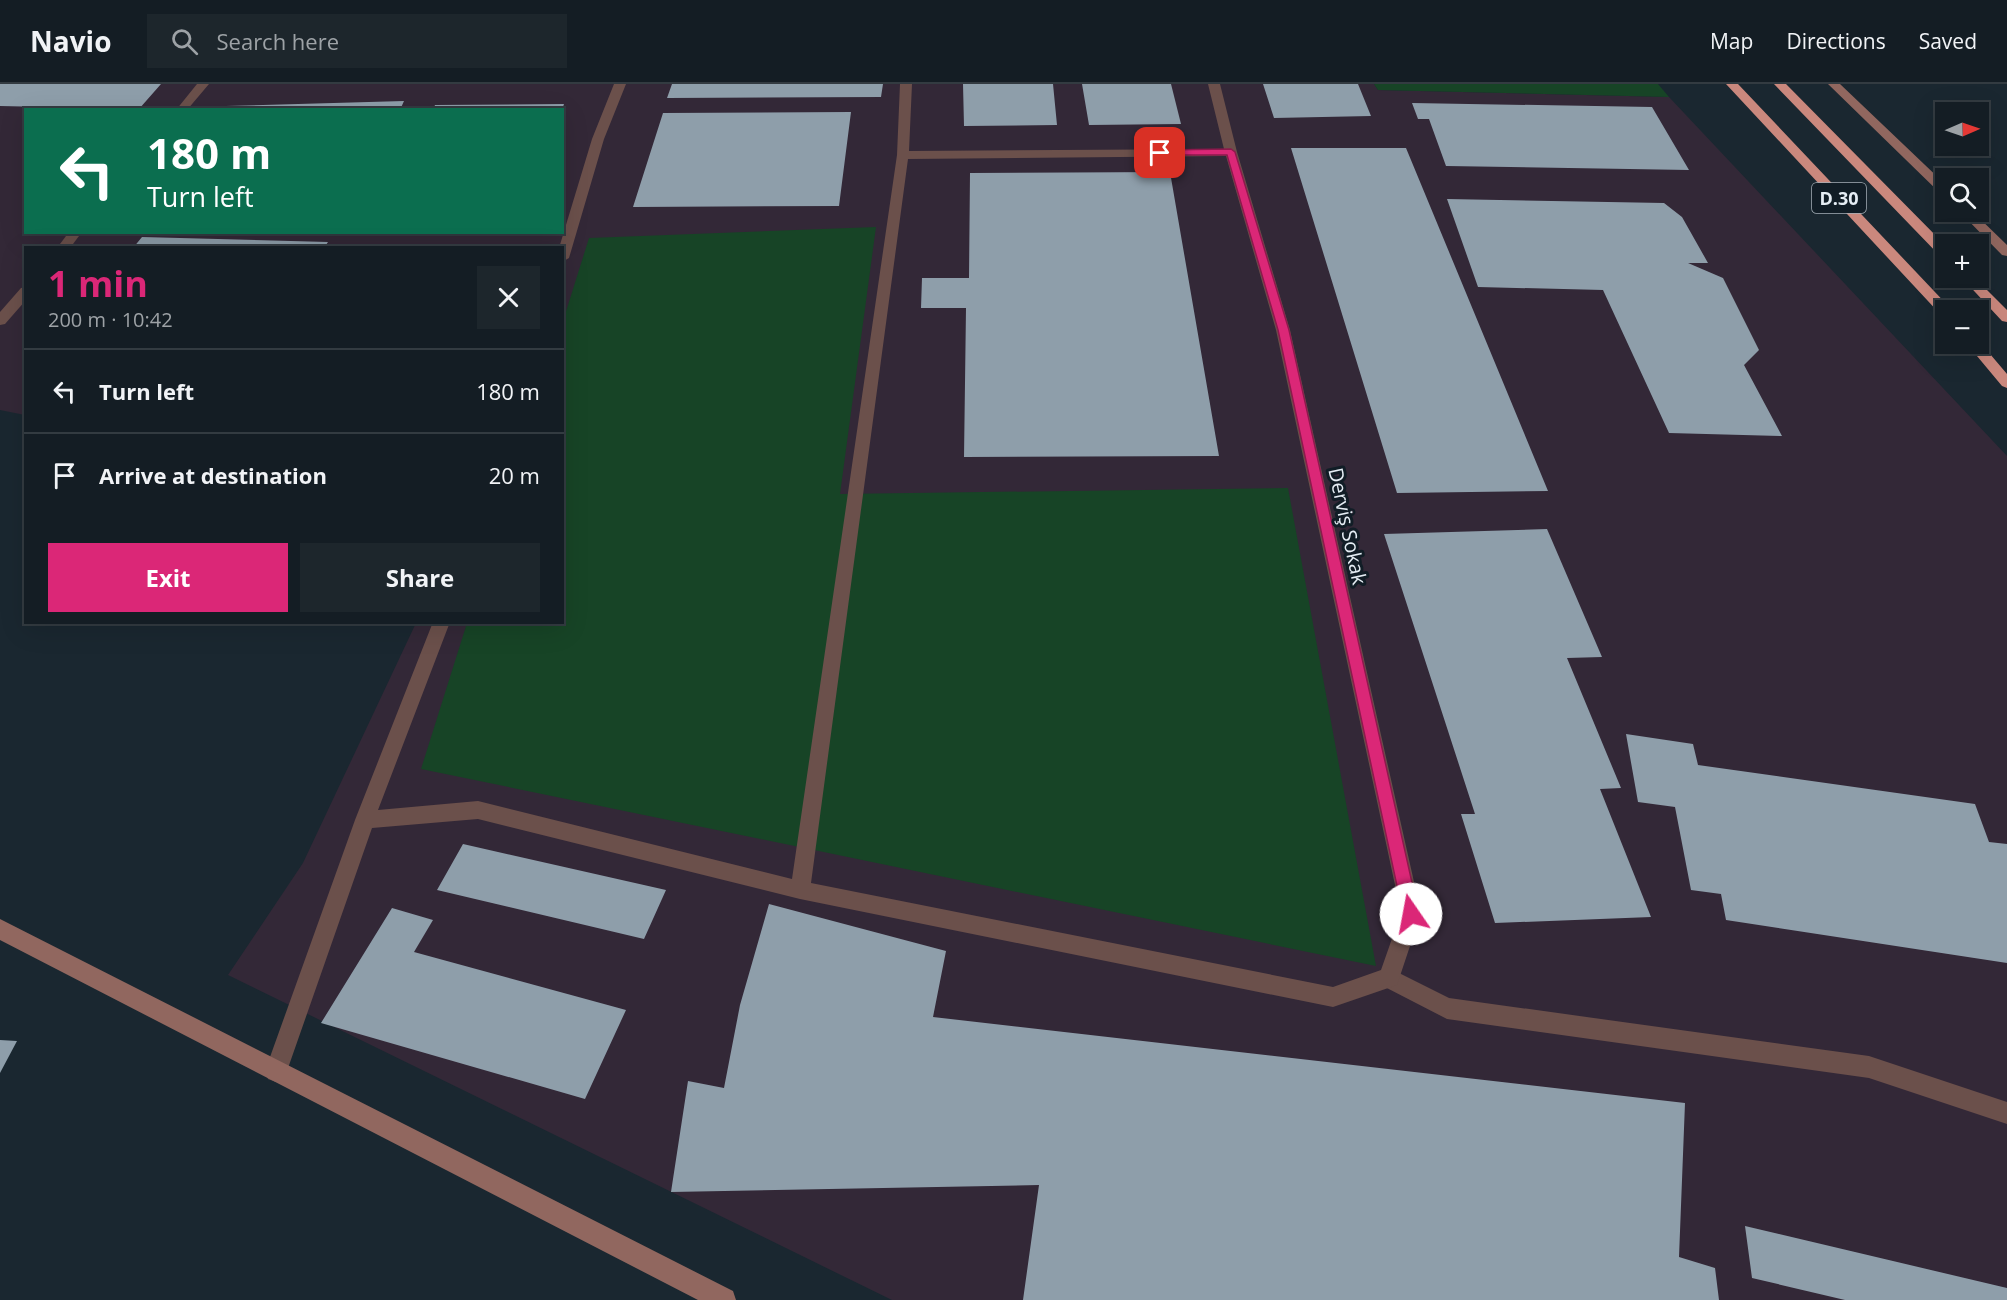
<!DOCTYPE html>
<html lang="en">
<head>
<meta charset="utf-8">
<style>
	:root { --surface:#141d24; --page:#1d262c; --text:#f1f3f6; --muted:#9da2a6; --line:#333b41; --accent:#db2777 }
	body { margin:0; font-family:"Open Sans",sans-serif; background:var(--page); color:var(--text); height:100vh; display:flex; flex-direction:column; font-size:22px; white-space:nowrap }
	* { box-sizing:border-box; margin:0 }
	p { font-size:20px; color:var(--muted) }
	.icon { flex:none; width:33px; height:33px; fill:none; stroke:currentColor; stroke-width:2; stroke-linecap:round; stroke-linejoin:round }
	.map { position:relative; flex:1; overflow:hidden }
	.side { position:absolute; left:24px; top:162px; width:540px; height:378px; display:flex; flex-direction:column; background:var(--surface); border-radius:0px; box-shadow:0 6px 24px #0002,0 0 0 2px var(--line) }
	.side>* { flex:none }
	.guide { position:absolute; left:24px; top:24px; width:540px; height:126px; border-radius:0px; box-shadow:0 6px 24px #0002,0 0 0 2px var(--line); background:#0b6e4f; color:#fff; overflow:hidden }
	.needle { width:39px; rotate:88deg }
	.fabs { position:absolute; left:1935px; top:18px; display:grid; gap:12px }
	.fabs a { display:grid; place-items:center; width:54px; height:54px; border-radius:0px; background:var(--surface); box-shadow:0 6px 24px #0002,0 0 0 2px var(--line); font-size:30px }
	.pin { position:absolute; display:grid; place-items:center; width:51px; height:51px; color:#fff; margin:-26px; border-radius:12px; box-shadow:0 3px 9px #0006 }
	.me { position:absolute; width:66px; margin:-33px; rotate:348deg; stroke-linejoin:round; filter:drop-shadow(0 0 4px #0008) }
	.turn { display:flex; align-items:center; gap:21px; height:126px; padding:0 24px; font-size:27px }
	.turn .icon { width:78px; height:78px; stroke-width:2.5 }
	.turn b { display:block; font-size:42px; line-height:51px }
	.round { display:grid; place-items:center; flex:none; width:63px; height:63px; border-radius:0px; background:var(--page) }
	.head { display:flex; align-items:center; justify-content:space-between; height:102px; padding:0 24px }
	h1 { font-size:36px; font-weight:700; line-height:45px; color:var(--accent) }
	.action { display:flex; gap:12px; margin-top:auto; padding:12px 24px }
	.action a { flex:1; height:69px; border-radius:0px; background:var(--accent); color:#fff; font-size:24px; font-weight:700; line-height:69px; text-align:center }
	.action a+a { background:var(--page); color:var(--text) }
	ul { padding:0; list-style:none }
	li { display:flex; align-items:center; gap:18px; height:84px; padding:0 24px; border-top:2px solid var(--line) }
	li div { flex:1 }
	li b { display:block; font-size:22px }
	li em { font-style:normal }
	header { display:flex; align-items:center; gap:36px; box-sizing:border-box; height:84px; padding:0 30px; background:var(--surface); border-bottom:2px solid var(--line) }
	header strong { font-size:28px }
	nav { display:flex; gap:33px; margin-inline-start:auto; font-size:21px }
	.search { width:420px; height:54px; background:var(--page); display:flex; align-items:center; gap:15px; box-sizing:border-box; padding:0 21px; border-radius:0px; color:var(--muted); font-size:22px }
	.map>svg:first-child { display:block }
</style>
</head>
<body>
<header>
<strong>Navio</strong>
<div class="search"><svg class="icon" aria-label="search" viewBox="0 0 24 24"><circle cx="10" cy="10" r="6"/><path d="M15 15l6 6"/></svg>Search here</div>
<nav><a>Map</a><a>Directions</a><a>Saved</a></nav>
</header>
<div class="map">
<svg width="2007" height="1216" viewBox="0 0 2007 1216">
	<rect width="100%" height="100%" fill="#1a2730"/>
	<path fill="#332837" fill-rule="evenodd" d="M0 0H1374L1378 6 1669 13 2007 372V1216H892L228 891 303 779 416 539 562 538V164H26L25 331 0 326ZM26 26H562V148H26Z"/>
	<path fill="#174426" d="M1374 0H1658L1669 13 1378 6Z
		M876 143 840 410 1288 404 1376 882 421 685 467 539 562 538 563 237 589 154Z"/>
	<path fill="#8e9eaa" d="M0 0H161L139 25 0 22Z
		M672 0H883L881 13 667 14Z
		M963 0H1053L1057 41 964 42Z
		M1082 0H1171L1181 40 1089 41Z
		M1263 0H1358L1371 32 1274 34Z
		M404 17 400 26H223L226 22Z
		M1412 19 1652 23 1689 86 1446 82 1429 35H1418Z
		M564 20 562 26H433L435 21Z
		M851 28 839 122 633 123 663 29Z
		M1291 64H1406L1548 407 1397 409Z
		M1170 88 1219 372 964 373 966 224H921L922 194H969L970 89Z
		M1447 115 1664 119 1682 133 1708 179H1688L1723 194 1759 266 1744 281 1782 352 1669 349 1603 206 1478 203Z
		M142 153 328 158 324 164H133Z
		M1547 445 1602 573 1567 574 1621 704 1600 705 1651 833 1495 839 1461 730H1475L1384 450Z
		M1626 650 1693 660 1698 681 1975 720 1989 758 2007 760V879L1726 836 1721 810 1691 806 1675 723 1638 718Z
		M463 760 666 806 644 855 437 806Z
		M769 820 946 867 933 933 1685 1019 1679 1173 1715 1184 1719 1216H1023L1039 1101 671 1108 688 997 724 1004 740 921Z
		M392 824 433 836 414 868 626 926 585 1015 321 939Z
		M0 956 17 957 0 989Z
		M1745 1142 2007 1204V1216H1845L1752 1194Z"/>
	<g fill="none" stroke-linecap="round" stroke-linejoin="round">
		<path fill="#6b504b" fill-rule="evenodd" d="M1389 884 1449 914 1869 972 2007 1018V1040L1869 994 1447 935 1381 901 1378 894 1381 887Z"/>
		<path fill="#6b504b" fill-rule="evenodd" d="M197 0H209L187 26H176Z
			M614 0H626L604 55 569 174 562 178V164H559L592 55Z
			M900 0H912L909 67 1224 65 1208 0H1220L1237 68 1290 246 1421 829 1397 901 1333 923 800 815 478 735 372 744 287 987 284 995 276 998 268 995 265 987 355 736 433 538H450L378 726 478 717 792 795 897 71ZM1226 72 1276 246 1401 829 1381 886 1333 903 811 799 908 75Z
			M69 148H82L70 164H57Z
			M26 203V216L5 240 0 241V228L21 204Z"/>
		<path fill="#91675f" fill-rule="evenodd" d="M1828 0H1840L1946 101V112L1942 111Z
			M1960 128H1973L2007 161V172L2002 171Z
			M0 835 733 1207 736 1216H698L0 856Z"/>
		<path fill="#ca887d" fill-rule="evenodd" d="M1726 0H1738L1952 226H1946V232L1941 231Z
			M1774 0H1786L1946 162V174L1941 173Z
			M1962 194H1975L2007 226V238L2002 237Z
			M1979 257 2007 290V304L2002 302 1967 260H1978Z"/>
	</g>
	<path fill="#db2777" stroke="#8e194d" stroke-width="1.5" d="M1231 65 1235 68 1289 246 1419 830 1417 835 1411 837 1406 835 1403 830 1278 246 1227 71H1160L1156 69 1160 66Z"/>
	<g text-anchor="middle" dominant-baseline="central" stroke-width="6" stroke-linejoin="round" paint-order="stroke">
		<rect fill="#111d26" stroke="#a5afb6" stroke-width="1.5" x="1812" y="99" width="54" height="30" rx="4.5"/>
		<g font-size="18" font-weight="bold" fill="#e5edf4">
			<text x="1839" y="114">D.30</text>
		</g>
		<g font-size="20" fill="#e5edf4" stroke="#111d26">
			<text transform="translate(1348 442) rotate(78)">Derviş Sokak</text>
		</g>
	</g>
</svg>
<div class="fabs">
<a><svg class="needle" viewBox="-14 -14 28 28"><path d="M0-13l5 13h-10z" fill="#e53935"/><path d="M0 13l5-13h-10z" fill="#9da2a6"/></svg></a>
<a><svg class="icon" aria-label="search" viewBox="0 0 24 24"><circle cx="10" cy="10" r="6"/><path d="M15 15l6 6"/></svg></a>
<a>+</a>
<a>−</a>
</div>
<div class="pin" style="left:1160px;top:69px;background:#d93025"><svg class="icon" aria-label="arrive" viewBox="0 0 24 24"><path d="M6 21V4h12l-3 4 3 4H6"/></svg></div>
<svg class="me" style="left:1411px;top:830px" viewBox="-20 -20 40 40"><circle r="19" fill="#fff"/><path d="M0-13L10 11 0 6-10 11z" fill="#db2777"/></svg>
<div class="guide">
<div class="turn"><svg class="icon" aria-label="left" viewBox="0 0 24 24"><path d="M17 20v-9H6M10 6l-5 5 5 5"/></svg><div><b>180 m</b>Turn left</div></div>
</div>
<section class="side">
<div class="head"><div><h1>1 min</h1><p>200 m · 10:42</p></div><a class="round"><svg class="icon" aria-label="close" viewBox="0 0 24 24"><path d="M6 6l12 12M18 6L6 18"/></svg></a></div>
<ul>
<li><svg class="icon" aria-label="left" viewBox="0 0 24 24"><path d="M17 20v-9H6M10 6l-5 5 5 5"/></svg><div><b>Turn left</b></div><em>180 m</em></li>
<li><svg class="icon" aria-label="arrive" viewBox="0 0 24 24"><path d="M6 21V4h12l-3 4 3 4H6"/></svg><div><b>Arrive at destination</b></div><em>20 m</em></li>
</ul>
<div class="action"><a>Exit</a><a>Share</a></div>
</section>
</div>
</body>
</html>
